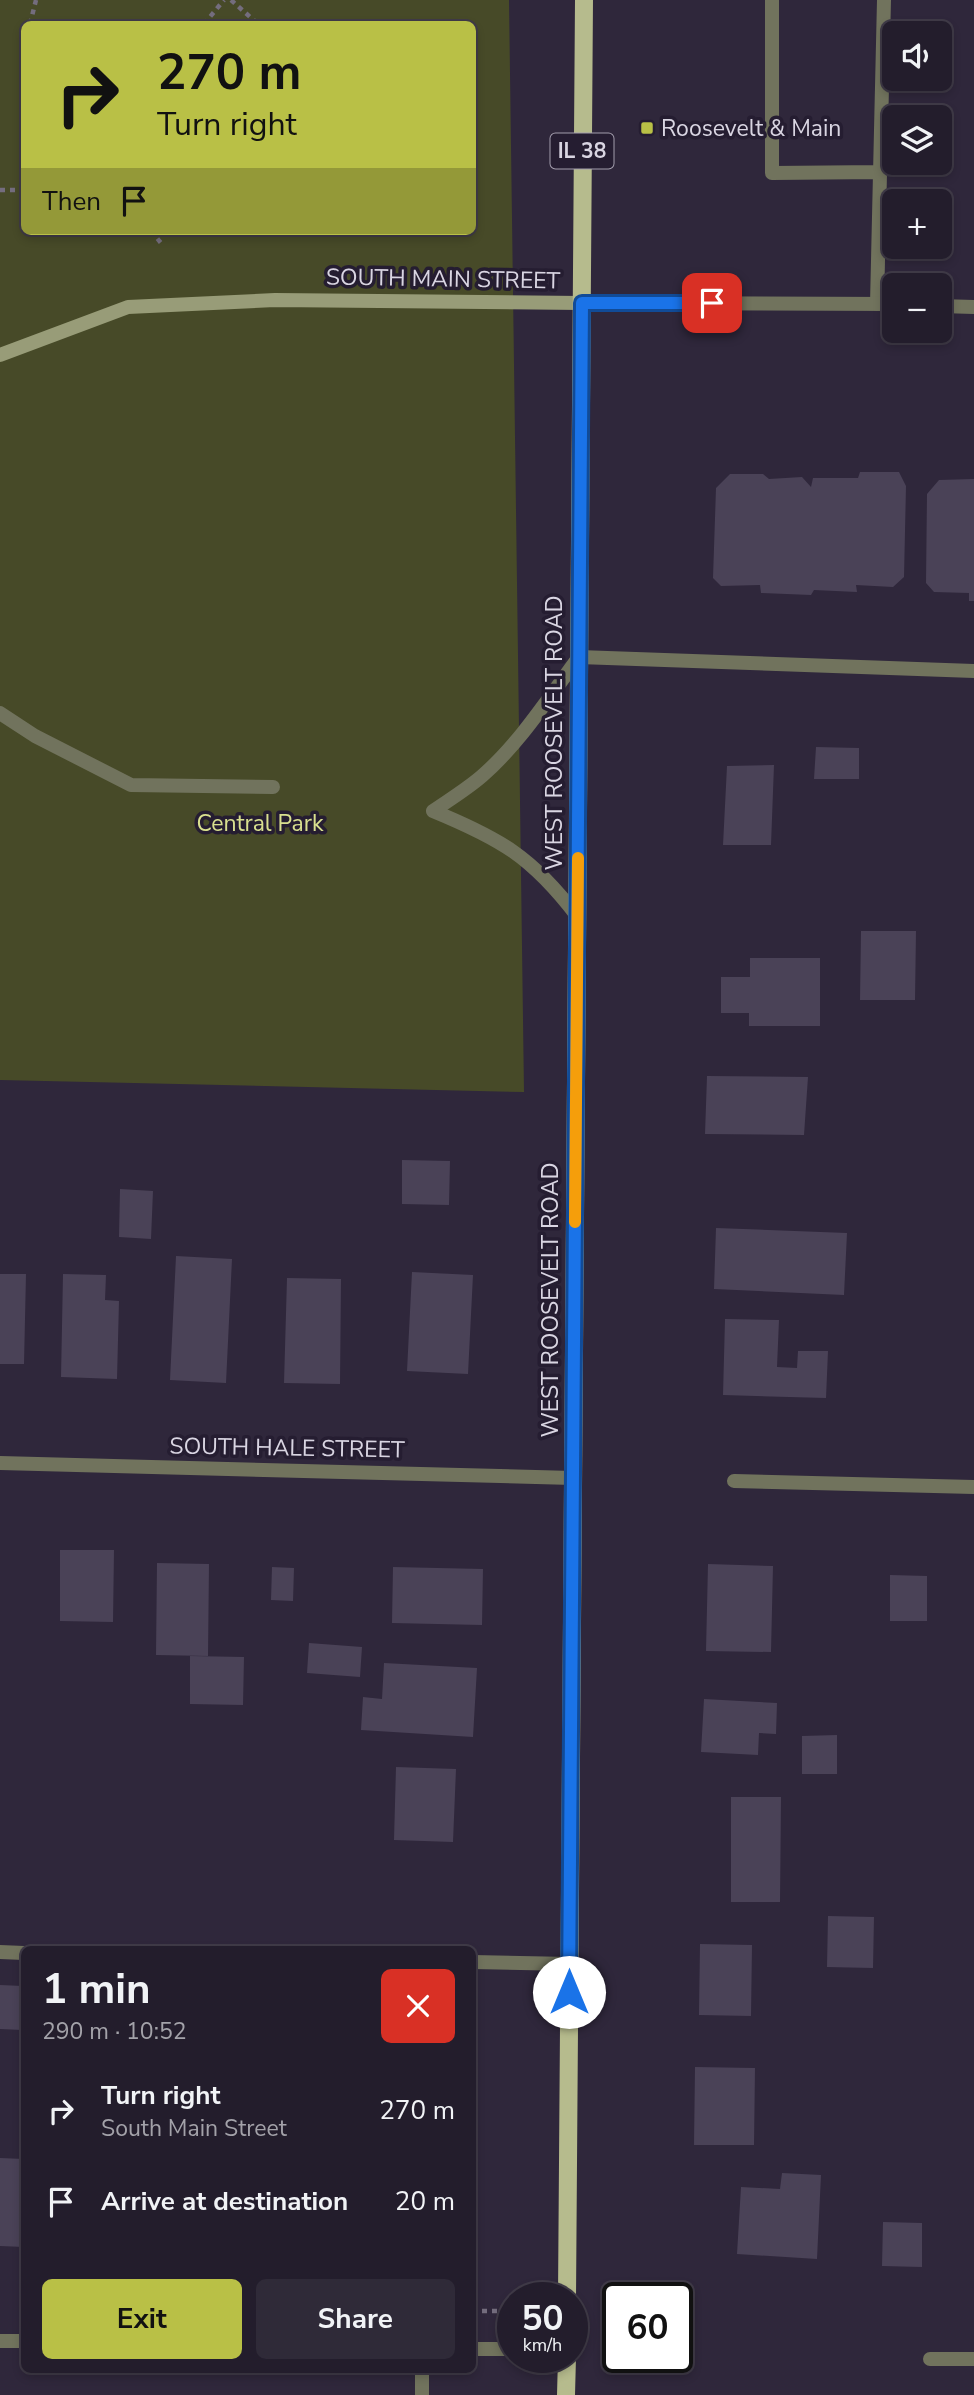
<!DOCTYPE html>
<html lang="en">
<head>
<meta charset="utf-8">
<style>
	:root { --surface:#231d2c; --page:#2f2a38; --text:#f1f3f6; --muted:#a3a2a9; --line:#403b48; --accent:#b9c046 }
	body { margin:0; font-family:"Nunito Sans",sans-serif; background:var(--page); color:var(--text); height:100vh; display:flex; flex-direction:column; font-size:26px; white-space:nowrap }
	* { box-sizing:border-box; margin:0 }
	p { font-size:23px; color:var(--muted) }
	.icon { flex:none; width:38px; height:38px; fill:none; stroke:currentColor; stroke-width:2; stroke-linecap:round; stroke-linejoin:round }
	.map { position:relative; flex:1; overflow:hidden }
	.panel { position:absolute; left:21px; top:1946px; width:455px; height:427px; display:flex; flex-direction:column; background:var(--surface); border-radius:10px; box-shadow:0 4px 10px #0003,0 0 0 2px var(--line) }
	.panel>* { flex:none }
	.banner { position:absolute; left:21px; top:21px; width:455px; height:214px; border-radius:10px; box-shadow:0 4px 10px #0003,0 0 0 2px var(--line); background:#b9c046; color:#111; overflow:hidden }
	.tools { position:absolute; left:882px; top:21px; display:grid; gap:14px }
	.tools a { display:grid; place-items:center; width:70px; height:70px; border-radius:10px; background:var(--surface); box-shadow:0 4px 10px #0003,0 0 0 2px var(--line); font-size:35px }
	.speed { position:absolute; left:497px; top:2282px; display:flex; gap:14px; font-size:35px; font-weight:700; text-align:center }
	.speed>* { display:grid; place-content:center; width:91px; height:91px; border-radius:50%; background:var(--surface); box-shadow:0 4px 10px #0003,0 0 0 2px var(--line); line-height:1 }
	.speed small { font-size:18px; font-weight:400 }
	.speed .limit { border:4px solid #111; border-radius:10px; background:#fff; color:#111 }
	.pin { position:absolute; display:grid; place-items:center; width:60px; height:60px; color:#fff; margin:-30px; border-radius:14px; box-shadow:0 4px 10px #0006 }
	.me { position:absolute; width:77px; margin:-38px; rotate:0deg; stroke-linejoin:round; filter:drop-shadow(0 0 5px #0008) }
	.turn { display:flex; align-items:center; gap:24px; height:147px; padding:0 21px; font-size:32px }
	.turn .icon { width:91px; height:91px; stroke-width:2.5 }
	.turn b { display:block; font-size:49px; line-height:60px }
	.then { display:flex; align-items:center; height:66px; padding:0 21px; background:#0003; gap:14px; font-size:26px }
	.round { display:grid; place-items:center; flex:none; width:74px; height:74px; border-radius:10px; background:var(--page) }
	.summary { display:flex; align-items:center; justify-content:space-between; height:119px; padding:0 21px }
	h1 { font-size:42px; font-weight:700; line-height:52px }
	.cta { display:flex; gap:14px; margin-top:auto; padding:14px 21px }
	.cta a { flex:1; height:80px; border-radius:10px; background:var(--accent); color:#111; font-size:28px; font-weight:700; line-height:80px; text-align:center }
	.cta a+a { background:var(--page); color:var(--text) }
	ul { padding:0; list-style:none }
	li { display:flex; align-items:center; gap:21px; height:91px; padding:0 21px }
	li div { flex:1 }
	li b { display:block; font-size:26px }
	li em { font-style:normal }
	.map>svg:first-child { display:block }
</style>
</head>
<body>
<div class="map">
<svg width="974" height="2395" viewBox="0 0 974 2395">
	<rect width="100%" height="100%" fill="#2f273b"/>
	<path fill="#474a28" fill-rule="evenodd" d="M0 0H509L524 1092 0 1080ZM24 24H472V231H24Z"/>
	<path fill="#4a4257" d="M860 472H899L906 486 904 577 893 587 856 585 857 592 814 590 811 595 761 593 760 585 721 586 713 578 716 488 730 474H763L769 479 802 477 811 487 813 478H858Z
		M974 479V601H969V593L934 592 926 583 927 494 939 480Z
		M816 747 859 748V779H814Z
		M774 765 771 845H723L727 766Z
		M861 931H916L915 1000H860Z
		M750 958H820V1026H749V1013H721V977H750Z
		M707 1076 808 1077 804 1135 705 1134Z
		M402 1160 450 1161 449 1205 402 1204Z
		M120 1189 153 1191 151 1239 119 1237Z
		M716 1228 847 1233 844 1295 714 1289Z
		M176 1256 232 1259 226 1383 170 1380Z
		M412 1272 473 1275 468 1374 407 1371Z
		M0 1274H26L24 1364H0Z
		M63 1274 106 1275 105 1300 119 1301 117 1379 61 1377Z
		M287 1278 341 1279 340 1384 284 1383Z
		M725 1319 779 1320 777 1367 797 1368 798 1351H828L826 1398 723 1395Z
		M60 1550H114L113 1622 60 1621Z
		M157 1563 209 1564 208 1656 156 1655Z
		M708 1564 773 1566 771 1652 706 1651Z
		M272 1567 294 1568 293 1601 271 1600Z
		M393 1567 483 1569 482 1625 392 1623Z
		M890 1575 927 1576V1621H890Z
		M309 1643 362 1647 360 1677 307 1673Z
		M190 1656 244 1657 243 1705 190 1704Z
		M384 1663 477 1668 473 1737 361 1730 363 1697 382 1699Z
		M704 1699 777 1703 776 1734 759 1733 758 1755 701 1752Z
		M837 1735V1774H802V1736Z
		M396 1767 456 1769 453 1842 394 1840Z
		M731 1797H781L780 1902H731Z
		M828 1916 874 1917 873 1968 827 1967Z
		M700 1944 752 1945 751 2016 699 2015Z
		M0 1985 23 1986 22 2030 0 2029Z
		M695 2067 755 2068 754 2145H694Z
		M0 2158 24 2159V2247L0 2246Z
		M782 2173 821 2175 817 2259 737 2254 741 2187 780 2189Z
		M883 2222 922 2223V2267L882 2266Z"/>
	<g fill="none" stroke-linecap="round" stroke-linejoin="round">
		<path stroke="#746d7e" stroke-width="4.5" stroke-dasharray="5 5" stroke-linecap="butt" d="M231 0 258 24
			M30 24 36 0
			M180 24H182
			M204 24 224 0
			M472 188 481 186
			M0 190H24
			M151 231 161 243
			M443 232V231
			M472 2311H498
			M677 2314 690 2315 689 2303"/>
		<path stroke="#71735d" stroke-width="14" d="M772 0V173L880 172
			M877 304 884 0
			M0 713 35 736 131 785 273 787
			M433 811C449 800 467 789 482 776 520 743 549 697 579 657L974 671
			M433 811C501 839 532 857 577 916
			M0 1952 24 1953
			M472 1962 570 1964
			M422 2395V2370"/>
		<path stroke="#71735d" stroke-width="14" d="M582 303 894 304
			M940 306 974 307
			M0 1463 573 1478
			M734 1481 974 1487
			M0 2341H24
			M472 2349H513
			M930 2359H974"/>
		<path stroke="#989c78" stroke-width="14" d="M0 355 128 307 275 300 582 303"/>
		<path stroke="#b6bb8d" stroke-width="18" d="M567 2298 584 0
			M566 2395 567 2357"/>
	</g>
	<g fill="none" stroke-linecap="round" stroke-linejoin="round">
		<g stroke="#114b97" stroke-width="18">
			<path id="route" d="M569 1992 582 303H712"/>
		</g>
		<use href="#route" stroke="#1a73e8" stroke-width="12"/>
		<path stroke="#f59e0b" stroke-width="12" d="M575 1222 578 858"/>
	</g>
	<rect fill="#b9c046" stroke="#251d31" stroke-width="2.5" x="640" y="121" width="14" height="14" rx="3.5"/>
	<g text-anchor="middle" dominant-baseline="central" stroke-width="7" stroke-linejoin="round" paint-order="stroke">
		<rect fill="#251d31" stroke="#a39ead" stroke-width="2" x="550.5" y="133.5" width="63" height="35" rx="5"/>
		<g font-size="21" font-weight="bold" fill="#d9d5e2">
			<text x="582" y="151">IL 38</text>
		</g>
		<g font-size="23" fill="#d9d5e2" stroke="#251d31" text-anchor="start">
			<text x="661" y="128">Roosevelt &amp; Main</text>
		</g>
		<g font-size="23" fill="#d9d5e2" stroke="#251d31">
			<text transform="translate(443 279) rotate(1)">SOUTH MAIN STREET</text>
			<text transform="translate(554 733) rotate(-90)">WEST ROOSEVELT ROAD</text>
			<text transform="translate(550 1300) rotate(-90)">WEST ROOSEVELT ROAD</text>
			<text transform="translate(287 1448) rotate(1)">SOUTH HALE STREET</text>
		</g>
		<g font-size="23" fill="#d9e08f" stroke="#251d31">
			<text x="260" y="823">Central Park</text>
		</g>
	</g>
</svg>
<div class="tools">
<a><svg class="icon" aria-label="sound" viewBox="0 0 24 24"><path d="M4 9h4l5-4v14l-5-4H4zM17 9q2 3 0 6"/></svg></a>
<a><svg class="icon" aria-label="layers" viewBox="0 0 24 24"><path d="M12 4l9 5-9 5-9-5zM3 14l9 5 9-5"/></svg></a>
<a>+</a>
<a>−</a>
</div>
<div class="speed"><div>50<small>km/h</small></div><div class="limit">60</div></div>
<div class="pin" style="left:712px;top:303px;background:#d93025"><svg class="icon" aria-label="arrive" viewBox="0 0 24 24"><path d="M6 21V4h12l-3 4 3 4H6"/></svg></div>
<svg class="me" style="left:569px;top:1992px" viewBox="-20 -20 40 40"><circle r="19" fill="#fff"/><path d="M0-13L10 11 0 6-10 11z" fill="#1a73e8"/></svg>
<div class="banner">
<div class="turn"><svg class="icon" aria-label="right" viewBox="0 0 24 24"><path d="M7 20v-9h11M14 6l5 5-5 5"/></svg><div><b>270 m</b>Turn right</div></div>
<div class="then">Then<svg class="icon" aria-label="arrive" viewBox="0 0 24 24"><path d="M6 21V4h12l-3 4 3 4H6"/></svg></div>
</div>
<section class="panel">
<div class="summary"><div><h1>1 min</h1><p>290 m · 10:52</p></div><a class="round" style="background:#d93025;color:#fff"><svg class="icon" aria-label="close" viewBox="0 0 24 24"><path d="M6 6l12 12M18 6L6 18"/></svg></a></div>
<ul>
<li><svg class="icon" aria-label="right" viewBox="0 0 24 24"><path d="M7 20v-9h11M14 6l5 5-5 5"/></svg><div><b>Turn right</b><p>South Main Street</p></div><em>270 m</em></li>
<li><svg class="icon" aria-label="arrive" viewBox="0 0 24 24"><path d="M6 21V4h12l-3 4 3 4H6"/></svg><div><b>Arrive at destination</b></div><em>20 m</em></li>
</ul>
<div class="cta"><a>Exit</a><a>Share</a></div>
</section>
</div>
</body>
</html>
